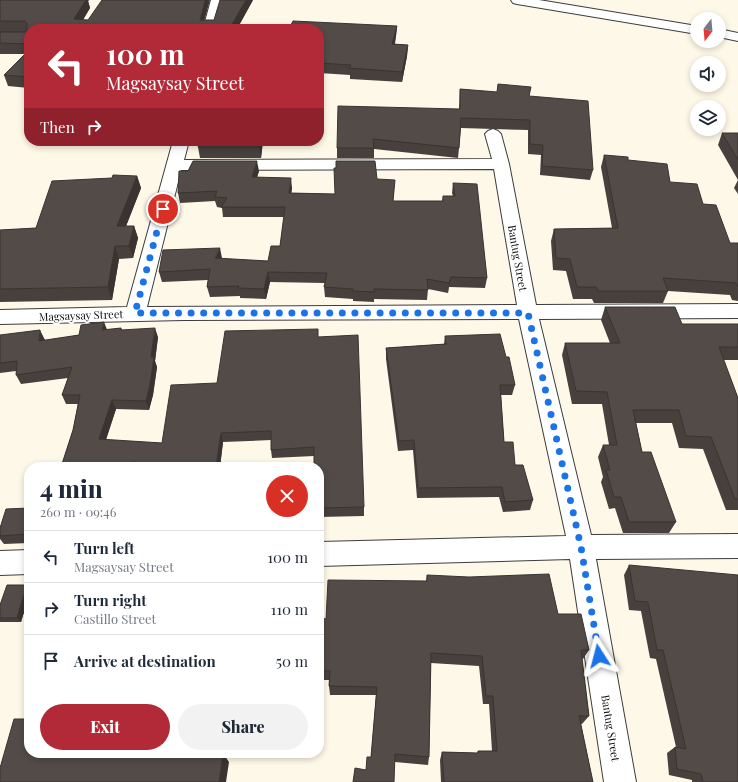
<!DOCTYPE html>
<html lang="en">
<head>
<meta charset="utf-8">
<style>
	:root { --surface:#fff; --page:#f2f2f3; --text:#1f2937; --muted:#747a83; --line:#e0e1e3; --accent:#b22a38 }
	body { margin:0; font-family:"Playfair Display",serif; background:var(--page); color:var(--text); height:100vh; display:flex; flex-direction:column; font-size:15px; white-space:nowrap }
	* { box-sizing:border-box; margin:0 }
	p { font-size:13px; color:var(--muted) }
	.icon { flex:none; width:22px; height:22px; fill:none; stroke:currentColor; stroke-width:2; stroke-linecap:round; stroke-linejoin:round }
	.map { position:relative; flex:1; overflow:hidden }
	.panel { position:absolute; left:24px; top:462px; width:300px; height:296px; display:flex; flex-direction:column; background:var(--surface); border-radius:16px; box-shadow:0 2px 6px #0003 }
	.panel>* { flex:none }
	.banner { position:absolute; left:24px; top:24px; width:300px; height:122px; border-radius:16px; box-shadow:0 2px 6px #0003; background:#b22a38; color:#fff; overflow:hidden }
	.needle { width:26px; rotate:196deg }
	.fabs { position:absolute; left:690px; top:12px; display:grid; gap:8px }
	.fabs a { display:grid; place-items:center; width:36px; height:36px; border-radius:50%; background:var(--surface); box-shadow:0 2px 6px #0003; font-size:20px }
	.pin { position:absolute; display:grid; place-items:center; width:34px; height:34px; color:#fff; margin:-17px; border:2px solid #fff; border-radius:50%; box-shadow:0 1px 4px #0007 }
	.me { position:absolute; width:44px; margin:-22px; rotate:351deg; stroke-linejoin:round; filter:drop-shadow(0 0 3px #0008) }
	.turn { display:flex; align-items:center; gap:14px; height:84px; padding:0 16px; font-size:18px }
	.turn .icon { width:52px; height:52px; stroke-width:2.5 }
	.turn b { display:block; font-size:28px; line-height:34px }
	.then { display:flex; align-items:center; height:38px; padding:0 16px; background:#0003; gap:8px; font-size:15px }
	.round { display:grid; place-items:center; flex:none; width:42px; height:42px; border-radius:21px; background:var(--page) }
	.summary { display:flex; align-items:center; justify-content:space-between; height:68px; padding:0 16px }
	h1 { font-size:24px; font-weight:800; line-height:30px }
	.cta { display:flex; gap:8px; margin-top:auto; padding:8px 16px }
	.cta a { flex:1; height:46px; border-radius:24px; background:var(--accent); color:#fff; font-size:16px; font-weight:800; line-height:46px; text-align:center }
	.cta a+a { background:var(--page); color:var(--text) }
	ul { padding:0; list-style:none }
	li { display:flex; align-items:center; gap:12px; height:52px; padding:0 16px; border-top:1px solid var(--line) }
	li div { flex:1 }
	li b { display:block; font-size:15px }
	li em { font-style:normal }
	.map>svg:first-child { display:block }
</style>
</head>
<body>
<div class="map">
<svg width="738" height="782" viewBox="0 0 738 782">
	<rect width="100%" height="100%" fill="#fef8e8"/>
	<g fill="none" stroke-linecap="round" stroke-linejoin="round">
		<g stroke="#3d3d3d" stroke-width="2">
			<path id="minor" d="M211 0H223L215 29H203Z
				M511 0H539L697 26V34L517 4 513 3Z
				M719 29 738 33V41L719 37Z
				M493 129 498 131 501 134 509 164 536 305 738 304V318L539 319 591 535 738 534V558L596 559 636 782H604L570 559 319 566V542L566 536 519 319 184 320 0 324V310L127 307 173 141H189L184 160 492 159 485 134 488 131ZM494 169 517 305 147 307 181 170Z
				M29 550V574L0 575V551Z"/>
		</g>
		<use href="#minor" fill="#fff" fill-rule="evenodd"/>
	</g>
	<path fill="#47403d" d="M0 0H89L88 1 90 8 83 20H214L253 0 237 29H238H29V88L8 86 4 75 25 54H0V32H26H0Z
		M397 26 396 36 395 44 408 45 407 56 402 82 350 79V75L319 73V29Z
		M460 89 529 96 593 170 590 180 540 175 541 155 528 154V130L461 128 458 158 374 149V158H337V148L459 109Z
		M722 133H738V194L734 188 738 180 718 145Z
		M201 141H263L261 158H200L198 147Z
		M604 155 628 160 670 182 703 204 730 243H738V301L732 300 730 295 668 291 663 303H594L592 299H573L566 271 553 270 551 241 554 229 612 228 601 167Z
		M259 171 257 177 292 188 291 193 335 194 377 179 394 190 393 201H442L443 196H453L452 193 453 183 487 278 485 288 449 287 448 293 428 289 427 300 374 299V302L353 301V299L325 297 324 287 325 283 270 282 266 299 240 298V296L210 297 207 287 208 280 162 282 159 272 222 258V259L268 261 280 246 284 217H223L222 208 217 207 215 201 180 203 178 193Z
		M137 176 141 188 126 226H134L138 238 133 258 119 259 112 300 0 302V230L36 228 112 178Z
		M605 307 682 324H738V360H723L738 398V510H726L703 449 679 448 672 423H636L642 452 676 522 669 533H623L615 508 609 509 601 482 603 477 598 457 603 445H609L602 404H572L562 355 565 343H610L601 320Z
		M121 328 122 330 158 337 155 361 157 367 153 395 149 410 116 409 106 440 162 443 217 383 318 329V337L364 507V516L319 517V467L314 456 272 458 271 450V440L223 442 220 467H61L73 430 78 404H66L62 395 68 378 21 384 16 375V371L0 373V335L45 340V341L79 335 107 330Z
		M445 336 506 357 515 385 512 395H501L504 442 533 500 530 510 503 512 499 497 417 498 413 450 398 451 386 359V348L444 344Z
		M29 508V543L4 544 0 539V528Z
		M629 565 738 782H692V780L669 775 667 753 675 747H676L656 659 650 658 641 611 629 610 624 575Z
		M427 575 558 614 589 650 583 659H582L589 716 582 724H581L593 782H441L440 760 442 752 477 753 478 751H492L489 704H483L479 666 431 663 429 757 428 765 395 762 366 770 371 757 376 695H330L329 686V680H319V618L326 619 426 581Z
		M29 588V596L21 622H0V605Z"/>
	<path fill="#393432" d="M81 0H89L88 1 90 8 77 29 74 19Z
		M205 0H210L202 29 200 20Z
		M246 0H253L237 29 230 28Z
		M397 26 396 36 392 55V44Z
		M408 45 407 56 402 82V72Z
		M260 141H263L261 158 259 147Z
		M257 161 259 171 254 187 252 177Z
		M137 176 141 188 121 239 117 226Z
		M291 178 292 188 290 203 289 193Z
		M134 226 138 238 133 258 129 246Z
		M115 246 119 259 112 300 108 287Z
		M220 248 222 258 217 269 215 258Z
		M268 272 270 282 266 299 264 289Z
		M451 277 449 287 448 293 449 283Z
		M104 322 108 332 102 330Z
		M155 328 158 337 155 361 157 367 153 395 149 410 146 401Z
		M40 330 45 340 44 351 39 341Z
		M112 400 116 409 103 448 99 439Z
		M221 433 223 442 220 467H216Z
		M132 462 134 467H131Z
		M27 585 29 588V596L21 622 17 618Z
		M223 753 229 762 226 782H219Z"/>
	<path fill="#524b47" stroke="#393432" d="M0 0H86L74 19 88 20 102 0H205L200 20H214L220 0H246L230 28 238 29H209L187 28 186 29H29V44L0 43V32H25L27 31V23L25 21H0Z
		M293 21 397 26 392 44 408 45 402 72 349 68 351 65 319 63V29H289Z
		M29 50V77L4 75Z
		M498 84 531 87 529 96 588 101 593 170 542 166 543 145 530 144V120L461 118 459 148 373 139 374 148H337L338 106 460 109V89L497 92Z
		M722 133H738V160Z
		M201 141H260L259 147H198Z
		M604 155 628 157V160L667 164 670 182 697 184 703 204 716 205 730 243H738V287L736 283 663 278 668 291H598L596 287H577L570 259 556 258 554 229 618 228Z
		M193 161H257L252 177 291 178 289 193 335 194 334 168H336V161H375L377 179 395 180 393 201H443V196H455L453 183 477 184 487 278 451 277 449 283 427 279 428 290 374 289V292L353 291V289L324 287 327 273 268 272 264 289 238 288 239 286 207 287 210 269 159 272 163 250 220 248 215 258 268 261 271 246H280L285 207H221L227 198 215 197 217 191 178 193 179 171H188Z
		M113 175 137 176 117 226H134L129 246H115L108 287 0 289V230L36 228 52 181 112 178Z
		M605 307H675L682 324H738V347H719L738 398V499H735L711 437 686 436 679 410H633L642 452H651L676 522H629L621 497H614L606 470H610L603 445H617L607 392 576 391 565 343H620Z
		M104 322 102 330 121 328V330L155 328 151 357H154L150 385 146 401 112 400 99 439 162 443 171 385 217 383 225 331 318 329V337L358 335 364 507 319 508V467H314V447L271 450V431L221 433 216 467H183L132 462 131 467H61L73 430 80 395H62L72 367 16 375 17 361 0 363V335L40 330 39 341 79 335 81 325Z
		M500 334 506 357H509L515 385H500L504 442H513L515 465H523L533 500 505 502 502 487 418 488 414 440 399 441 386 348 446 344 445 336Z
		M29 508V534L0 536V528L6 509Z
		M629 565 738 575V782H703L701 774 677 769 675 747 686 749 663 650H657L648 602 635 601Z
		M549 574 558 614H581L589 650H581L589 716H579L593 782H444L442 752 478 753V751H497L493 696H486L482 656 431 653 429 757 395 754 394 782H353L355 768 366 770 367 757H371L377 687 329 686 330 671H319V618L326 619 328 580 427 581V575L469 577Z
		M7 585H27L17 618H0V605Z
		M29 682V690H26Z
		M14 719H29V753H223L219 782H0V768Z"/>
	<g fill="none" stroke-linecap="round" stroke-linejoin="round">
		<path stroke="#1a73e8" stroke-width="7" stroke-dasharray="0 12.6" d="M163 209 135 313H528L581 547 599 656"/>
	</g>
	<g text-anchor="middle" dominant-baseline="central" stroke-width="4" stroke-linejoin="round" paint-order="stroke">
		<g font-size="11" fill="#0a0a0a" stroke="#fff">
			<text transform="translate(518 258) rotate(80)">Bantug Street</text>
			<text transform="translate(81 315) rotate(-2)">Magsaysay Street</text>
			<text transform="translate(611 728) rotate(81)">Bantug Street</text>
		</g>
	</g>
</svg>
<div class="fabs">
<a><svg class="needle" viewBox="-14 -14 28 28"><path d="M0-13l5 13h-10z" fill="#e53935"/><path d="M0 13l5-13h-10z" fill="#747a83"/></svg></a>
<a><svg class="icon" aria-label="sound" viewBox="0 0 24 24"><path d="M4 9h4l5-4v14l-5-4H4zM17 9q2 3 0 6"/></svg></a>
<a><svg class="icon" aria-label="layers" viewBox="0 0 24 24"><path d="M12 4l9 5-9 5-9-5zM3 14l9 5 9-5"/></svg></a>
</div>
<div class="pin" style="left:163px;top:209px;background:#d93025"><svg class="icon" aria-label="arrive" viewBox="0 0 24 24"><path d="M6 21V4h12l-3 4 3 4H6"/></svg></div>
<svg class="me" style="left:599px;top:656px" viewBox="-20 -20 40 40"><path d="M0-17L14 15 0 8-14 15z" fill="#1a73e8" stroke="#fff" stroke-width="4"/></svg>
<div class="banner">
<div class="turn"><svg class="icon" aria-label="left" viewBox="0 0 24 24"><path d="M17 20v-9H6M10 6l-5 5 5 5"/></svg><div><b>100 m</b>Magsaysay Street</div></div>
<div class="then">Then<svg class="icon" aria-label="right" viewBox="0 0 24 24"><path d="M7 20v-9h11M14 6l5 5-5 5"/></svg></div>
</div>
<section class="panel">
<div class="summary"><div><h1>4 min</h1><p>260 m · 09:46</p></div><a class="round" style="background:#d93025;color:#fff"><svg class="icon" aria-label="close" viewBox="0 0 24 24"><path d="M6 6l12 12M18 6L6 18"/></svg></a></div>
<ul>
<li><svg class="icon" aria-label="left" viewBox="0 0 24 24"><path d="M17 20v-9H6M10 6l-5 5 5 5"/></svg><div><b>Turn left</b><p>Magsaysay Street</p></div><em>100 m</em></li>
<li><svg class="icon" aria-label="right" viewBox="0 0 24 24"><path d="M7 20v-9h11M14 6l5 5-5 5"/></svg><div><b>Turn right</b><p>Castillo Street</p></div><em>110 m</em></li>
<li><svg class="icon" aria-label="arrive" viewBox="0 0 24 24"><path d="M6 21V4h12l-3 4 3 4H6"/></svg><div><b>Arrive at destination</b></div><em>50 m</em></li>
</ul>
<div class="cta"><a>Exit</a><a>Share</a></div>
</section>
</div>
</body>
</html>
